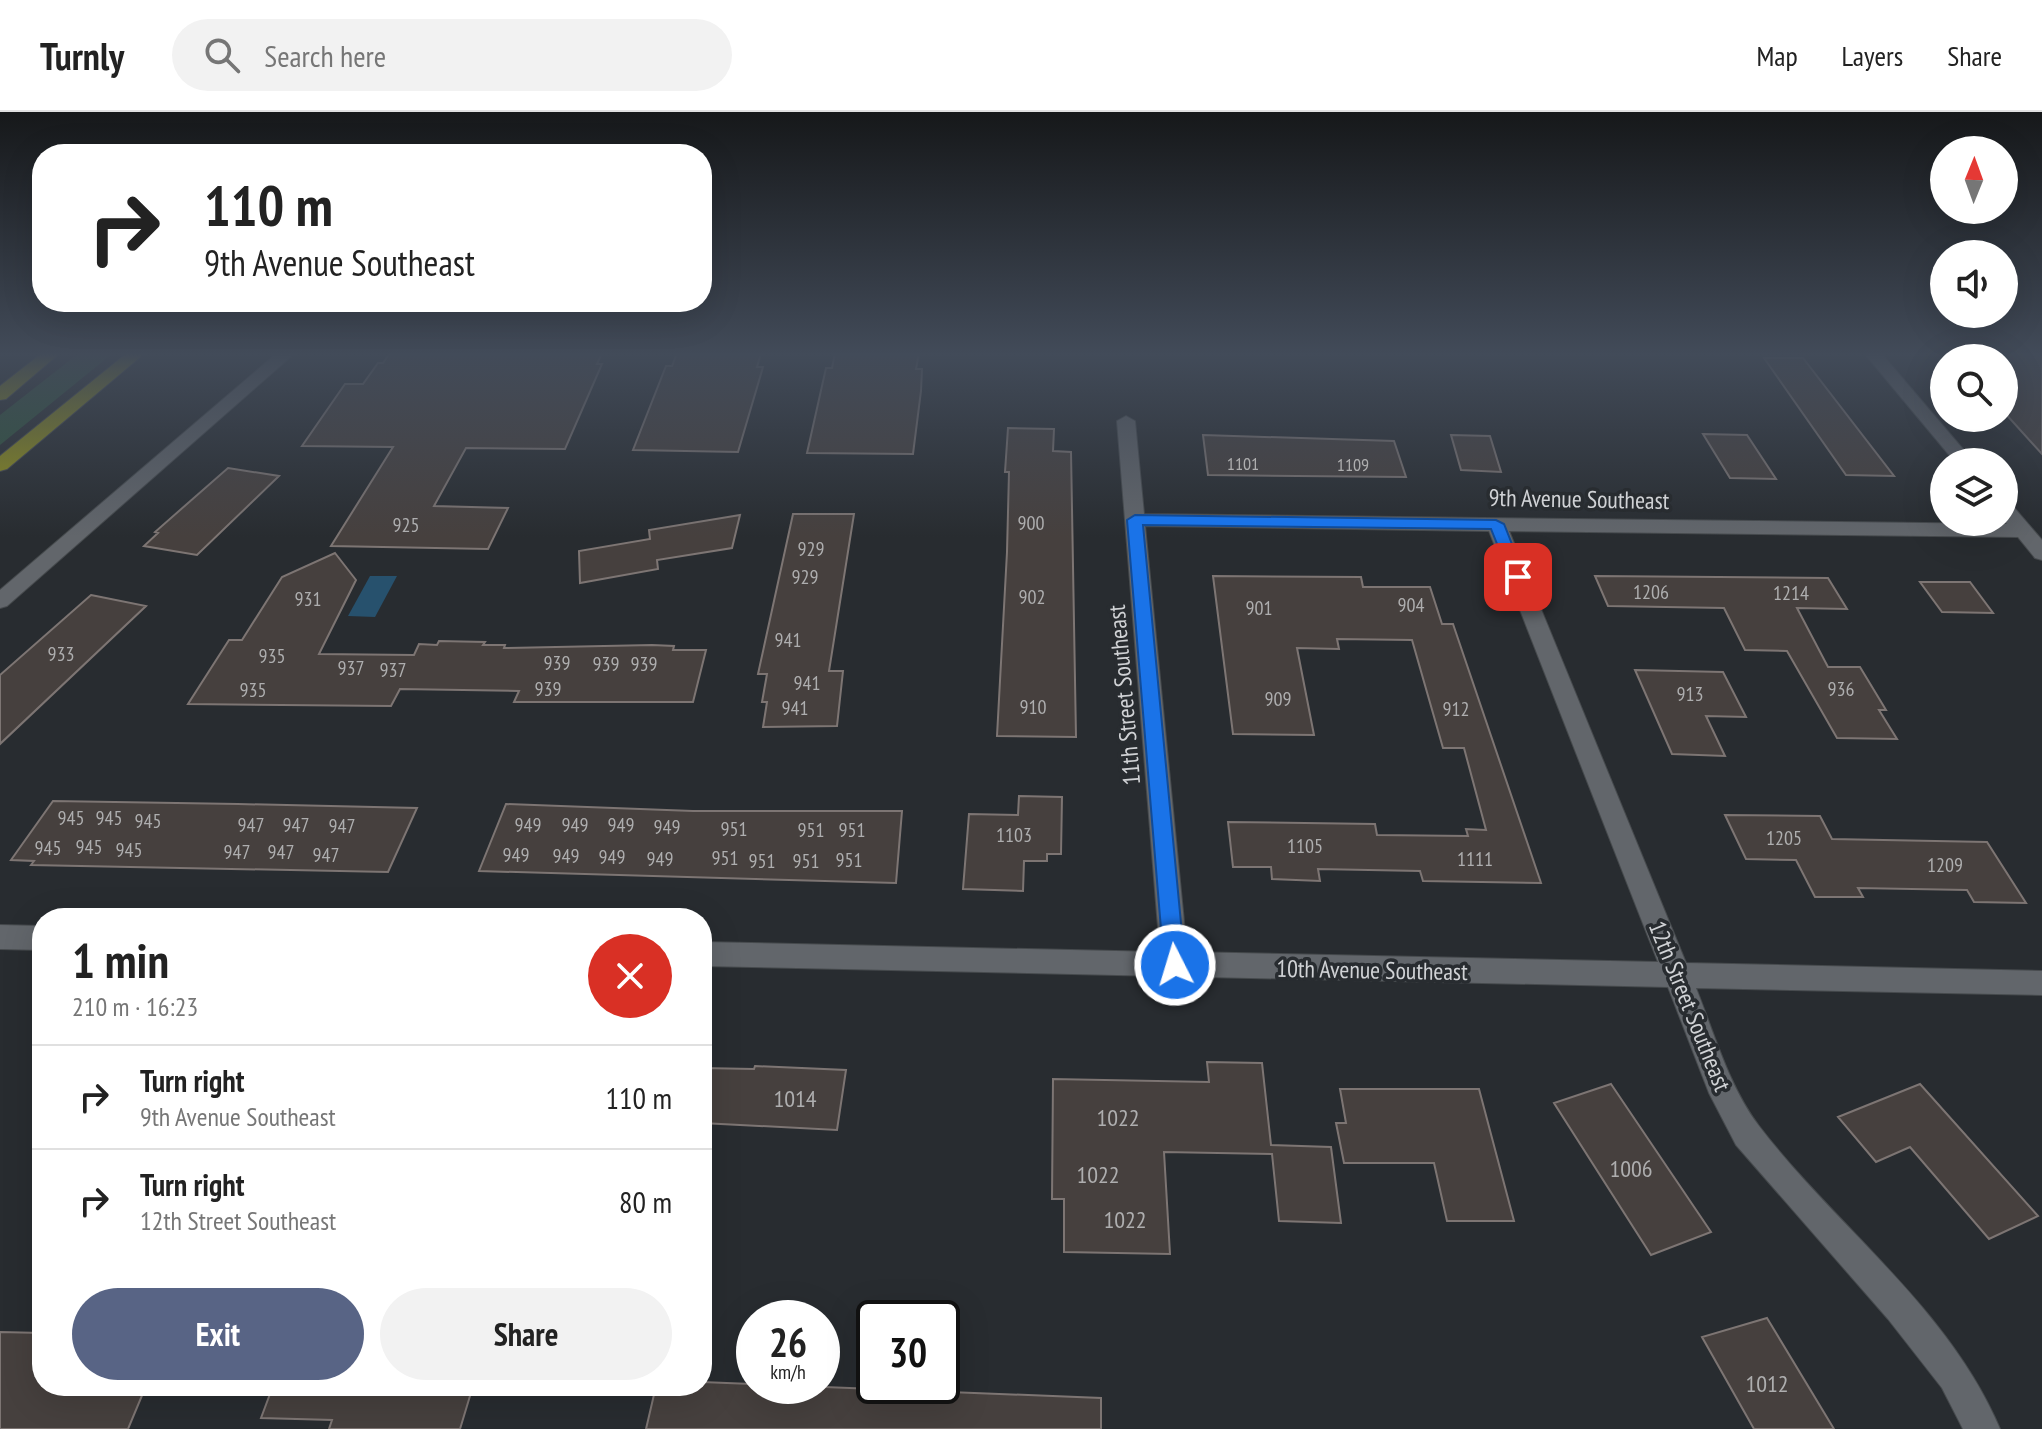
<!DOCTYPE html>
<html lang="en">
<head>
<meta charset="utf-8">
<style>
	:root { --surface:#fff; --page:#f2f2f2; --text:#222; --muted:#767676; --line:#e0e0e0; --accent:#586485 }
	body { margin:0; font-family:"PT Sans Narrow",sans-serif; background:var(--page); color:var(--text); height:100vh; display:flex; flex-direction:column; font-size:30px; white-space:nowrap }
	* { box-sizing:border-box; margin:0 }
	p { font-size:26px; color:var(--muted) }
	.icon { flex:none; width:44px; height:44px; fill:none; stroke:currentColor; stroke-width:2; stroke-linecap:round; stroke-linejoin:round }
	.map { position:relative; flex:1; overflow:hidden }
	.side { position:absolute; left:32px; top:796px; width:680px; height:488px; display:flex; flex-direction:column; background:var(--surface); border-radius:32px; box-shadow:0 8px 32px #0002 }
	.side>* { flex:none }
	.guide { position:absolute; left:32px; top:32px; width:680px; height:168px; border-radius:32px; box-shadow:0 8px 32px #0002; background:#fff; color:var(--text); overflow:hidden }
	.needle { width:52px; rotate:1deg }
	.buttons { position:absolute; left:1930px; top:24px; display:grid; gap:16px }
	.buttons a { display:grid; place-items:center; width:88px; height:88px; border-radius:50%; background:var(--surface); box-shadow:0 8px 32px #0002; font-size:40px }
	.speed { position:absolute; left:736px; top:1188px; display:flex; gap:16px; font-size:40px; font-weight:700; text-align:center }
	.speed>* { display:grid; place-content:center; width:104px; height:104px; border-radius:50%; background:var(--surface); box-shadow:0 8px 32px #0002; line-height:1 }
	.speed small { font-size:20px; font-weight:400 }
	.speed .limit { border:4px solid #111; border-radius:12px; background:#fff; color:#111 }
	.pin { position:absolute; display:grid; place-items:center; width:68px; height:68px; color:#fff; margin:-34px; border-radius:16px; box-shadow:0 4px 12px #0006 }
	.me { position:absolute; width:88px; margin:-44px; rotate:355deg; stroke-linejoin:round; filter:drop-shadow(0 0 6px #0008) }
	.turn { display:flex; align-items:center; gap:28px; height:168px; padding:0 40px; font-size:36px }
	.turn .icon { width:104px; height:104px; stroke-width:2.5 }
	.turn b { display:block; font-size:56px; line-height:68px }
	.round { display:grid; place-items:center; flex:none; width:84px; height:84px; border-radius:42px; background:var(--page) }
	.head { display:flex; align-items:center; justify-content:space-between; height:136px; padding:0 40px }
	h1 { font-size:48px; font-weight:700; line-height:60px }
	.action { display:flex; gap:16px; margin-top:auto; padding:16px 40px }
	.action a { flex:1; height:92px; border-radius:48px; background:var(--accent); color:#fff; font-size:32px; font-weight:700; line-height:92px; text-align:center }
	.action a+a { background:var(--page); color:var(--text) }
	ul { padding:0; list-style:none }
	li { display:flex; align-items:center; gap:24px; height:104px; padding:0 40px; border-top:2px solid var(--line) }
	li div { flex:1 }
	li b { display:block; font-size:30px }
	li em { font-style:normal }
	header { display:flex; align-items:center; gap:48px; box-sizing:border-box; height:112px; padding:0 40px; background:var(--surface); border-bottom:2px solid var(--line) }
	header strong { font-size:38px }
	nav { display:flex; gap:44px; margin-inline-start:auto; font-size:28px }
	.search { width:560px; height:72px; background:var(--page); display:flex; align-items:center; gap:20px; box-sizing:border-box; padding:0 28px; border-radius:44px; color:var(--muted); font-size:30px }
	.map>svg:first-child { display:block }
</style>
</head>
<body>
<header>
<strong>Turnly</strong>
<div class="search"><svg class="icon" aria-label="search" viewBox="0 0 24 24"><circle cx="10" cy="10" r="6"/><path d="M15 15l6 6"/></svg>Search here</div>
<nav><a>Map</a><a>Layers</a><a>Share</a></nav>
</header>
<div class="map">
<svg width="2042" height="1317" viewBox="0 0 2042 1317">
	<rect width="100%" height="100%" fill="#282c30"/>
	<path fill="#2e553c" d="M79 241H113L0 333V303Z"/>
	<path fill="#27516d" d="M370 464H397L375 505 348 504Z"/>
	<path fill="#46403e" stroke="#7d7573" stroke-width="2" d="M390 241H602L597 252H602L565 337 466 336 434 394 508 396 488 437 331 434 393 335 302 334 345 272H363L378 251H383Z
		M677 241H761L757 255H763L738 340 633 338 666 254H672Z
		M835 241H919L916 257H922L921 279 913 342 807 341 826 256H832Z
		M2004 241H2042V342L2004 300Z
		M1764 246H1803L1894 364 1846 363Z
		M1008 316 1054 317 1053 339 1071 340 1076 625 997 624 1007 440 1009 360H1005Z
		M1703 322 1747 323 1776 367 1730 366Z
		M1203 323 1394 329 1406 365 1208 363Z
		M1451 323 1490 324 1501 360 1461 358Z
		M228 356 279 364 197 443 144 434 158 421 155 420Z
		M793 402H854L829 559H843L837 614 763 615 767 590H762L767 562H758Z
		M740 403 732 436 657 448 658 457 580 471 579 439 650 427 649 418Z
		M335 441 356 468 319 542 414 543 419 532 437 533 439 529 485 530 483 533H505L504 536 652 533 674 534 673 538H706L693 590H514L519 579 400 577 391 594 188 592 229 528H242L282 465Z
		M1213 464 1361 465 1363 475H1430L1442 512H1453L1541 771 1423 769 1420 759 1318 757 1320 769 1272 767 1271 755H1233L1228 710 1375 712 1377 723 1468 724 1466 717 1486 718 1464 636H1443L1412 528 1337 527 1339 537 1297 536 1314 623 1233 622Z
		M1595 464 1828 466 1847 497 1797 496 1828 555H1860L1886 598H1879L1897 627 1837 626 1787 539 1745 538 1724 496 1608 494Z
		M1920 470H1970L1993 501 1942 500Z
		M91 483 146 494 0 632V563Z
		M1635 558 1723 560 1746 605 1706 604 1725 644 1672 642Z
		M1019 684 1062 685 1061 742H1047V749H1024L1023 779 963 777 969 702 1018 703Z
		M53 689 238 692 417 696 388 760 31 753 34 749 11 748Z
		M506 692 693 699H902L896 771 479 759Z
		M1725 703 1820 704 1832 727 1987 730 2026 791 1974 790 1967 778 1858 776 1863 785H1815L1796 748 1746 747Z
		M1207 950 1262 951 1271 1033 1331 1035 1341 1111 1279 1109 1272 1042 1164 1040 1170 1142 1064 1140V1087H1052L1053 967 1209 970Z
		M755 954 846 958 837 1018 702 1011V956L754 957Z
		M1611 972 1711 1120 1651 1143 1554 991Z
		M1920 972 2038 1104 1989 1127 1910 1035 1876 1050 1838 1005Z
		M1340 977H1479L1514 1109H1447L1434 1051H1344L1336 1011H1346Z
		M1767 1206 1834 1317H1754L1702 1225Z
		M0 1220 42 1221V1274H146L128 1317H0Z
		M702 1270 1101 1286V1317H646L656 1274H702Z
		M273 1274H473L460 1317H329L332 1308 261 1306Z"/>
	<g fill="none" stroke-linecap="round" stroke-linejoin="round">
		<g stroke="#464a4d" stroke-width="2">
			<path id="minor" d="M277 241H295L7 494 0 496V478Z
				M1864 241H1881L1974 350H1955Z
				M1126 304 1135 309 1144 402 2007 412 2004 409V390L2011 392 2042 428V448L2035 446 2018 425 1509 419 1686 851 2042 859V883L1696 876C1714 921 1729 975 1759 1014 1837 1116 1949 1196 2000 1317H1963L1942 1276 1888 1207 1736 1033 1709 981 1668 875 702 854V830L1160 840 1117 309ZM1145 414 1489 419 1658 850 1187 840Z
				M0 813 42 814V838L0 837Z"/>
		</g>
		<g stroke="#464a4d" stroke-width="2">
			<path id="highway" d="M42 241H60L6 287 0 288V274Z
				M127 241H145L7 357 0 359V344Z"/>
		</g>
		<use href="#minor" fill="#62666b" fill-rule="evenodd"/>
		<use href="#highway" fill="#929119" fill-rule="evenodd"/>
	</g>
	<linearGradient id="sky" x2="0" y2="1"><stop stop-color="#16181a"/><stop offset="0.57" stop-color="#424b59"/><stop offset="1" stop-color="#424b59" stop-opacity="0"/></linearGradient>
	<rect width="2042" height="425" fill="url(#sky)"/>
	<path fill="#1a73e8" stroke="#114b97" stroke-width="2" d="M1135 403 1496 408 1504 412 1525 465 1518 470 1512 469 1491 417 1143 413 1185 853 1182 860 1175 863 1167 860 1164 853 1127 408Z"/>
	<g text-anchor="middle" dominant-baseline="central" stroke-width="7" stroke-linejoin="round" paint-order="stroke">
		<g font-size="18" fill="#aeaeaf">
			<text x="1243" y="351">1101</text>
			<text x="1353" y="352">1109</text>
		</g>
		<g font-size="20" fill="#aeaeaf">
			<text x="1031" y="411">900</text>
			<text x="406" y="413">925</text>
			<text x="811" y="437">929</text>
			<text x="805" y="465">929</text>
			<text x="1651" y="480">1206</text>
			<text x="1791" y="481">1214</text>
			<text x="1032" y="485">902</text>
			<text x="308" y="487">931</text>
			<text x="1411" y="493">904</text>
			<text x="1259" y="496">901</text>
			<text x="788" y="528">941</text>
			<text x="61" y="542">933</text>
			<text x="272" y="544">935</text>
			<text x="557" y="551">939</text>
			<text x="606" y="552">939</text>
			<text x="644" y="552">939</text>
			<text x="351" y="556">937</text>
			<text x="393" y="558">937</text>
			<text x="807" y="571">941</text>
			<text x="548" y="577">939</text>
			<text x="1841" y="577">936</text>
			<text x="253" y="578">935</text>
			<text x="1690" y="582">913</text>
			<text x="1278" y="587">909</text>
			<text x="1033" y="595">910</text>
			<text x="795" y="596">941</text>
			<text x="1456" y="597">912</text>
			<text x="71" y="706">945</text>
			<text x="109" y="706">945</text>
			<text x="148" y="709">945</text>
			<text x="251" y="713">947</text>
			<text x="296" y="713">947</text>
			<text x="528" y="713">949</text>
			<text x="575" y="713">949</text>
			<text x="621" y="713">949</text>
			<text x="342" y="714">947</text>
			<text x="667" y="715">949</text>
			<text x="734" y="717">951</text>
			<text x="811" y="718">951</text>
			<text x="852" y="718">951</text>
			<text x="1014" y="723">1103</text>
			<text x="1784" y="726">1205</text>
			<text x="1305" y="734">1105</text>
			<text x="89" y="735">945</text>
			<text x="48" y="736">945</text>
			<text x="129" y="738">945</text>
			<text x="237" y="740">947</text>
			<text x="281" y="740">947</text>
			<text x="326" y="743">947</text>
			<text x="516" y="743">949</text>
			<text x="566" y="744">949</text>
			<text x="612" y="745">949</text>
			<text x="725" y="746">951</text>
			<text x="660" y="747">949</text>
			<text x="1475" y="747">1111</text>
			<text x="849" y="748">951</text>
			<text x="762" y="749">951</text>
			<text x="806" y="749">951</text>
			<text x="1945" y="753">1209</text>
		</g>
		<g font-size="24" fill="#d0d2d5" stroke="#282c30">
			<text transform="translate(1579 387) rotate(1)">9th Avenue Southeast</text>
			<text transform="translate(1124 583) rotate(-95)">11th Street Southeast</text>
			<text transform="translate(1372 858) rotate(1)">10th Avenue Southeast</text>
			<text transform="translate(1690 894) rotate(68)">12th Street Southeast</text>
		</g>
		<g font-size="24" fill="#aeaeaf">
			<text x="795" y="986">1014</text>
			<text x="1118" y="1005">1022</text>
			<text x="1631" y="1056">1006</text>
			<text x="1098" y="1062">1022</text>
			<text x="1125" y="1107">1022</text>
			<text x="1767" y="1271">1012</text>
		</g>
	</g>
</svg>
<div class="buttons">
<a><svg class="needle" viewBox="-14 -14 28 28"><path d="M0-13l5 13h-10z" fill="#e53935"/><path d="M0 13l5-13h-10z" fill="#767676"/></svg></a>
<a><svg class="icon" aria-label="sound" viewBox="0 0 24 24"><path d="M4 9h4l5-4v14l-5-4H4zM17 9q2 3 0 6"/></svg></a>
<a><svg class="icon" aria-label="search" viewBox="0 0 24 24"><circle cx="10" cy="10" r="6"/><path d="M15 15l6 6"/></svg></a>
<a><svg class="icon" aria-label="layers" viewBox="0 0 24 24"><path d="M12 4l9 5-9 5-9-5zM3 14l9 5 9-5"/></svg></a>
</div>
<div class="speed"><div>26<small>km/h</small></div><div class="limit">30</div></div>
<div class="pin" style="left:1518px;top:465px;background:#d93025"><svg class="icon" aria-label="arrive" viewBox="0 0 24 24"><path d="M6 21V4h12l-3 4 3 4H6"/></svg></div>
<svg class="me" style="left:1175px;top:853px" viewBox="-20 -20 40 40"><circle r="17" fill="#1a73e8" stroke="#fff" stroke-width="3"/><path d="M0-11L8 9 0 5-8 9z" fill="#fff"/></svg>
<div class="guide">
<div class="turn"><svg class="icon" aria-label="right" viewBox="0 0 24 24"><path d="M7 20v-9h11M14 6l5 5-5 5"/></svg><div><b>110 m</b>9th Avenue Southeast</div></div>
</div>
<section class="side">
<div class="head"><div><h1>1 min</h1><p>210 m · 16:23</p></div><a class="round" style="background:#d93025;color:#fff"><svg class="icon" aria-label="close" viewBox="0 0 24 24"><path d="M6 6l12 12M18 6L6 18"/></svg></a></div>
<ul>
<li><svg class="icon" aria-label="right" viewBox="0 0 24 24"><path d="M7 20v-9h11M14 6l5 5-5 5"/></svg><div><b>Turn right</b><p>9th Avenue Southeast</p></div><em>110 m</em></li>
<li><svg class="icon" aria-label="right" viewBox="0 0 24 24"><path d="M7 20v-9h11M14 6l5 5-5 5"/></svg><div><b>Turn right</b><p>12th Street Southeast</p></div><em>80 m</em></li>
</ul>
<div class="action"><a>Exit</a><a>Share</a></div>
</section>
</div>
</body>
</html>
